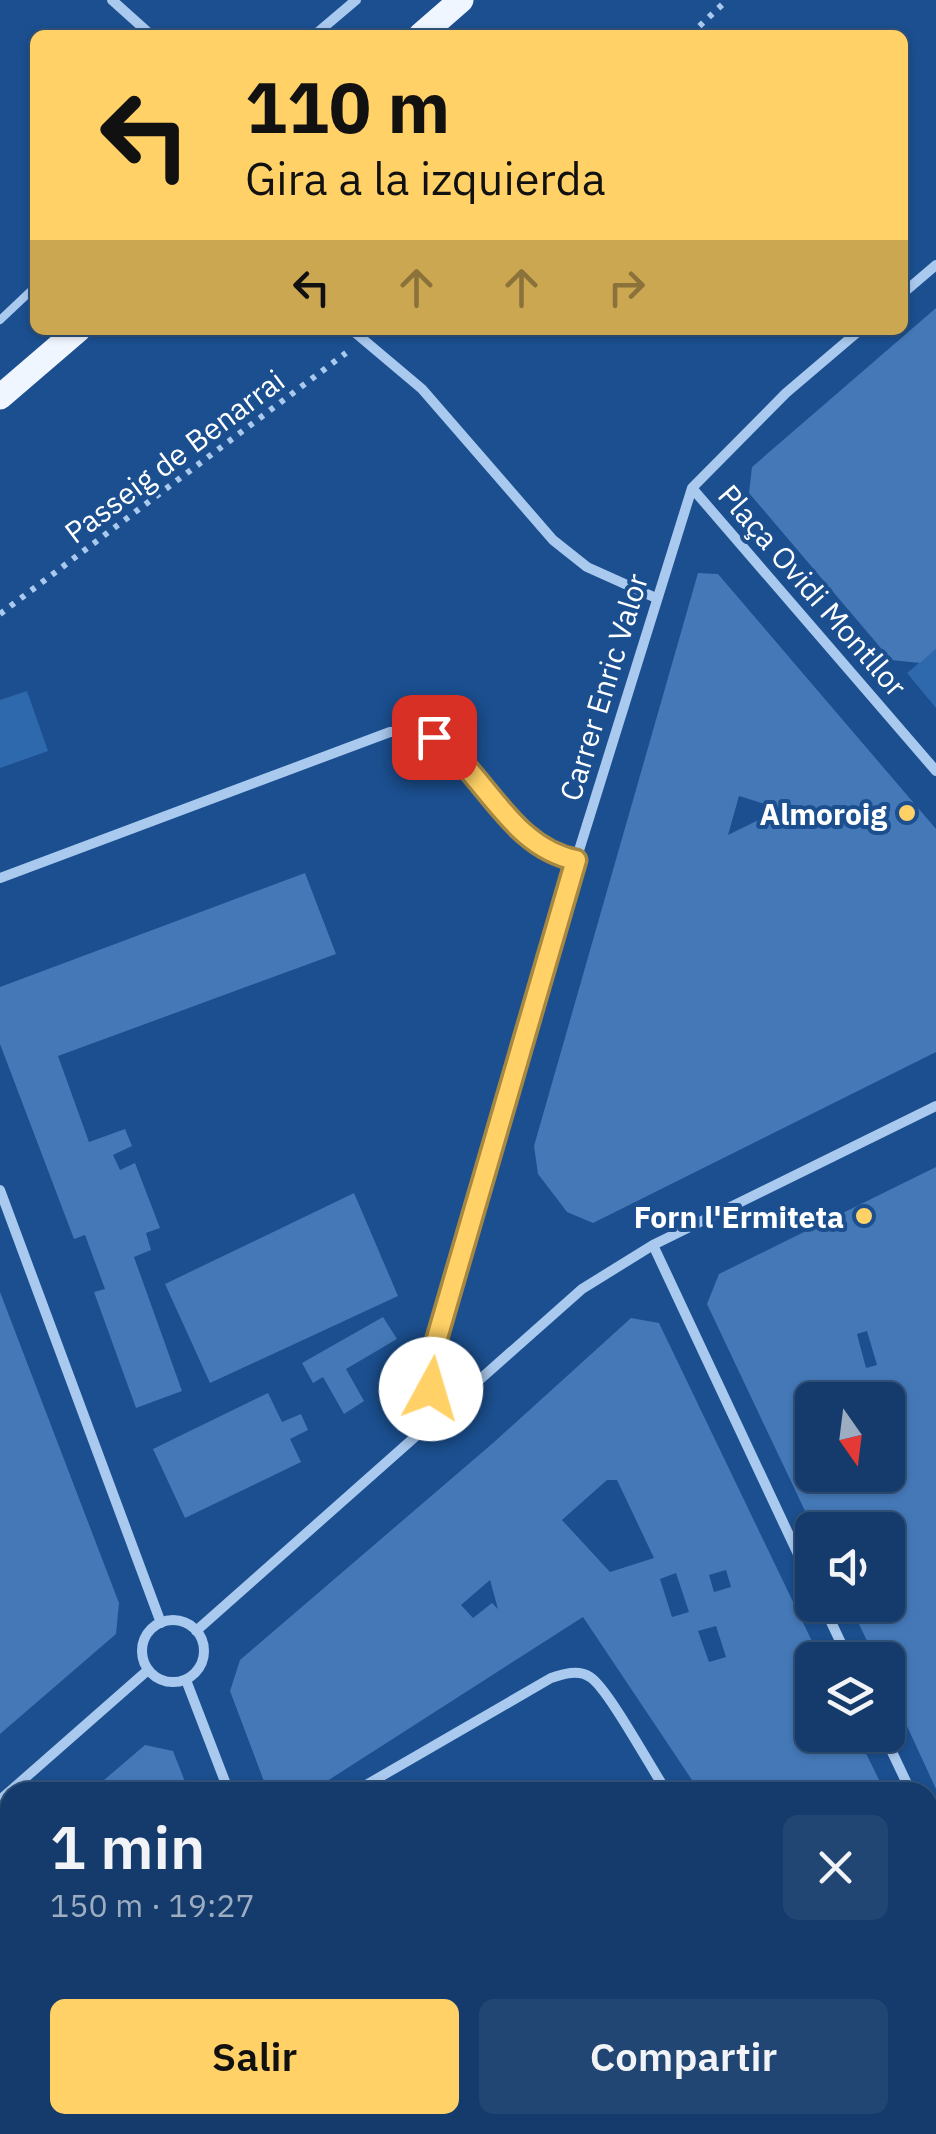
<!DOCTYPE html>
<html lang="es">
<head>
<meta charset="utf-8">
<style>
	:root { --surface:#143b6b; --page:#214673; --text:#f1f3f6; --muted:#9dadc1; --line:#33557e; --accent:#ffd166 }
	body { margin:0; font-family:"IBM Plex Sans",sans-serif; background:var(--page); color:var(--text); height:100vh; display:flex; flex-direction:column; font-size:38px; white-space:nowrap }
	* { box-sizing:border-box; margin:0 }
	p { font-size:32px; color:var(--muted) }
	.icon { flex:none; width:55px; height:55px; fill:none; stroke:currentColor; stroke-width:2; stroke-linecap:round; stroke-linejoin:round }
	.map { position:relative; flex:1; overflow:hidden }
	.panel { position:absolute; left:0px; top:1782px; width:938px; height:352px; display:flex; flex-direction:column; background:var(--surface); border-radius:30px 30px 0 0; box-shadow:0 2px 8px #0004,0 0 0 2px var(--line) }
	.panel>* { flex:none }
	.banner { position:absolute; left:30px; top:30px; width:878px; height:305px; border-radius:15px; box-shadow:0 2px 8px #0004,0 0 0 2px var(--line); background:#ffd166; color:#111; overflow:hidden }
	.needle { width:65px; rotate:166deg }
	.fabs { position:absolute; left:795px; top:1382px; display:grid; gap:20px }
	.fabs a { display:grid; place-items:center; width:110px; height:110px; border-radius:15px; background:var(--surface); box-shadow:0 2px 8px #0004,0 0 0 2px var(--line); font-size:50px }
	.pin { position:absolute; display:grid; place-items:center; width:85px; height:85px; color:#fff; margin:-42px; border-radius:20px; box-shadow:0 5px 15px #0006 }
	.me { position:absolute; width:110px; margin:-55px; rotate:6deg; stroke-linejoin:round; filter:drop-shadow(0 0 8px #0008) }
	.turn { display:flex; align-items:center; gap:35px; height:210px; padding:0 50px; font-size:45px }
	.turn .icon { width:130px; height:130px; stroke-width:2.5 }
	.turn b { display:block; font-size:70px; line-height:85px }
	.lanes { display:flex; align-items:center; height:95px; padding:0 50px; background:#0003; justify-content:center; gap:50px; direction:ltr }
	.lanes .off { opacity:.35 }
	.round { display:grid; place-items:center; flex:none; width:105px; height:105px; border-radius:15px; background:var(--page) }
	.summary { display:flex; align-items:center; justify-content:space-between; height:170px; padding:0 50px }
	h1 { font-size:60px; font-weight:600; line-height:75px }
	.primary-button { display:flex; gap:20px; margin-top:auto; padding:20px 50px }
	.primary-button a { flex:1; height:115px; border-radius:15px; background:var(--accent); color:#111; font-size:40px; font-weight:600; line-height:115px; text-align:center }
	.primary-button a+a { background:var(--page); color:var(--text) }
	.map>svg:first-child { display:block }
</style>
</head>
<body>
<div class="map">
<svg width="936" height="2134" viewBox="0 0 936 2134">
	<rect width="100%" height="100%" fill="#1b4f8f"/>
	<path fill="#2e69ad" d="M936 649V708L907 673Z
		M27 691 48 751 0 768V700Z"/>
	<path fill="#4478b7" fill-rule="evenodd" d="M936 308V649L920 663 891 660 749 493 752 467Z
		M698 573 718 574 936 829V1052L593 1223 567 1212 538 1174 534 1146ZM739 796 781 809 728 835Z
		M305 873 336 954 58 1056 89 1142 125 1129 132 1146 113 1155 120 1170 135 1163 160 1228 146 1233 151 1250 134 1257 182 1391 136 1408 94 1292 105 1289 85 1235 74 1239 0 1044V987Z
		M936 1167V1789L888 1685V1660H876L850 1605H888V1530H814L707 1304 719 1274ZM867 1331 877 1365 866 1368 857 1334ZM812 1400H888V1475H812Z
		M354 1193 398 1296 210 1383 165 1284Z
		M0 1292 119 1603 116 1634 0 1734Z
		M383 1317 397 1339 346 1369 364 1401 344 1414 323 1377 313 1383 302 1363Z
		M631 1318 659 1323 821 1660H812V1735H857L885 1792H700L583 1617 310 1792H268L230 1691 240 1660 493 1443ZM607 1480H617L654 1558 610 1572 562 1520ZM726 1570 731 1587 714 1592 709 1575ZM676 1573 689 1612 672 1617 660 1579ZM490 1580 498 1609 492 1603 473 1618 461 1605ZM716 1626 726 1657 709 1662 698 1631Z
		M268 1393 282 1422 301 1414 308 1430 290 1439 301 1462 185 1518 153 1449Z
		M145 1745 173 1751 189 1792H90Z
		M10 1862V2125H315L319 2134H0V1870Z
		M936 1916V1953L928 1957 936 1971V2134H915L911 2125H928V1922Z
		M520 2125H638L644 2134H506Z
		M675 2125H694L700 2134H661Z
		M784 2125H809L797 2134H790Z"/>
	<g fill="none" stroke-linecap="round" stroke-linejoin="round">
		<path stroke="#a9c9ee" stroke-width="6" stroke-dasharray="5 8" stroke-linecap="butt" d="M690 35 727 0
			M0 614 346 353"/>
		<path stroke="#a9c9ee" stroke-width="8" d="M0 320 35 287"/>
		<path stroke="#a9c9ee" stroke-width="10" d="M112 0 151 35
			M317 33 356 0
			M902 294 936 265
			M352 330 422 389 553 540 587 567 656 598
			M692 488 936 771
			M0 878 390 732C406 731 422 730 436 739 450 747 459 759 470 772 499 807 528 851 576 860
			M0 1190 161 1623
			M653 1245 812 1584
			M447 1407C433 1391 426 1383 430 1361L576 860 692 488 786 393 860 330
			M823 1605 849 1660
			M142 1651a31 31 0 1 1 62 0a31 31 0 1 1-62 0Z
			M196 1631 582 1289 653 1245 936 1106
			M186 1680 229 1792
			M884 1735 911 1792
			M354 1792 551 1678C563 1674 578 1669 590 1677 608 1688 652 1770 667 1792
			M0 1800 148 1670
			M928 1827 933 1839
			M355 2125 358 2134
			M731 2125 737 2134
			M437 2134 453 2125"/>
		<path stroke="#f0f6ff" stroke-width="25" d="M421 35 461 0
			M0 397 78 330"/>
	</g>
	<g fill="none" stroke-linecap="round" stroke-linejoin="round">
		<g stroke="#a68842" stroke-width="25">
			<path id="route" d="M431 1389 427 1377 430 1362 576 860C510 847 485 773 434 737"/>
		</g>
		<use href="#route" stroke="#ffd166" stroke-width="18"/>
	</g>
	<g fill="#ffd166" stroke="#1b4f8f" stroke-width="4">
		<circle cx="907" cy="813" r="10"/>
		<circle cx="864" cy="1216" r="10"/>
	</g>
	<g text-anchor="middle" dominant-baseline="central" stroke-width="8" stroke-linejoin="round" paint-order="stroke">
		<g font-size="30" fill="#fff" stroke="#1b4f8f">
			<text transform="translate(174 456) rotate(-37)">Passeig de Benarrai</text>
			<text transform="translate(813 590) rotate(49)">Plaça Ovidi Montllor</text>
			<text transform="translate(603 687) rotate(-73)">Carrer Enric Valor</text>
		</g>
		<g font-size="30" font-weight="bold" fill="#fff" stroke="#1b4f8f" text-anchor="end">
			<text x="887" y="813">Almoroig</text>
			<text x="844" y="1216">Forn l'Ermiteta</text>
		</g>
	</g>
</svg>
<div class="fabs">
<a><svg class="needle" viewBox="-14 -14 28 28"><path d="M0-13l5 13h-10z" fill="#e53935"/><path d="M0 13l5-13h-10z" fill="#9dadc1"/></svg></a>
<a><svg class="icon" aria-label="sound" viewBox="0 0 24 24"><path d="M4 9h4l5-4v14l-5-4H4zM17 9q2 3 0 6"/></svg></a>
<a><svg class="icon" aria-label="layers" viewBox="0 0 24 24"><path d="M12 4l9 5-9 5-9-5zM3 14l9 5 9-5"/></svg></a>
</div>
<div class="pin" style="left:434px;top:737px;background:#d93025"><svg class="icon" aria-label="arrive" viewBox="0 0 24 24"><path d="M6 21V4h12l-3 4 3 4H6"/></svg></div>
<svg class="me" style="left:431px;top:1389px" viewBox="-20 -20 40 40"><circle r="19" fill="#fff"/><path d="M0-13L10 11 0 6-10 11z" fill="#ffd166"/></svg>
<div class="banner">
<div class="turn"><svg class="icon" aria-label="left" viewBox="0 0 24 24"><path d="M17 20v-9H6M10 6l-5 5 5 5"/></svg><div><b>110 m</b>Gira a la izquierda</div></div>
<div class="lanes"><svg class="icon" aria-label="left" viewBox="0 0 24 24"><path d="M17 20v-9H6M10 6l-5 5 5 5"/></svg><svg class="icon off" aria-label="ahead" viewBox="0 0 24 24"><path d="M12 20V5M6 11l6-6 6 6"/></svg><svg class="icon off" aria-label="ahead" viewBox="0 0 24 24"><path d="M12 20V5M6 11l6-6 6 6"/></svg><svg class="icon off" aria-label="right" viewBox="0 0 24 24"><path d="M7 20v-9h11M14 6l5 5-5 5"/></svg></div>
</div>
<section class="panel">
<div class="summary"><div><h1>1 min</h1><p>150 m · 19:27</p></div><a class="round"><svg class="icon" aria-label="close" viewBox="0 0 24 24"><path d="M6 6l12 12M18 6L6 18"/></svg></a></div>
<div class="primary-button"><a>Salir</a><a>Compartir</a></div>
</section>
</div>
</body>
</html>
